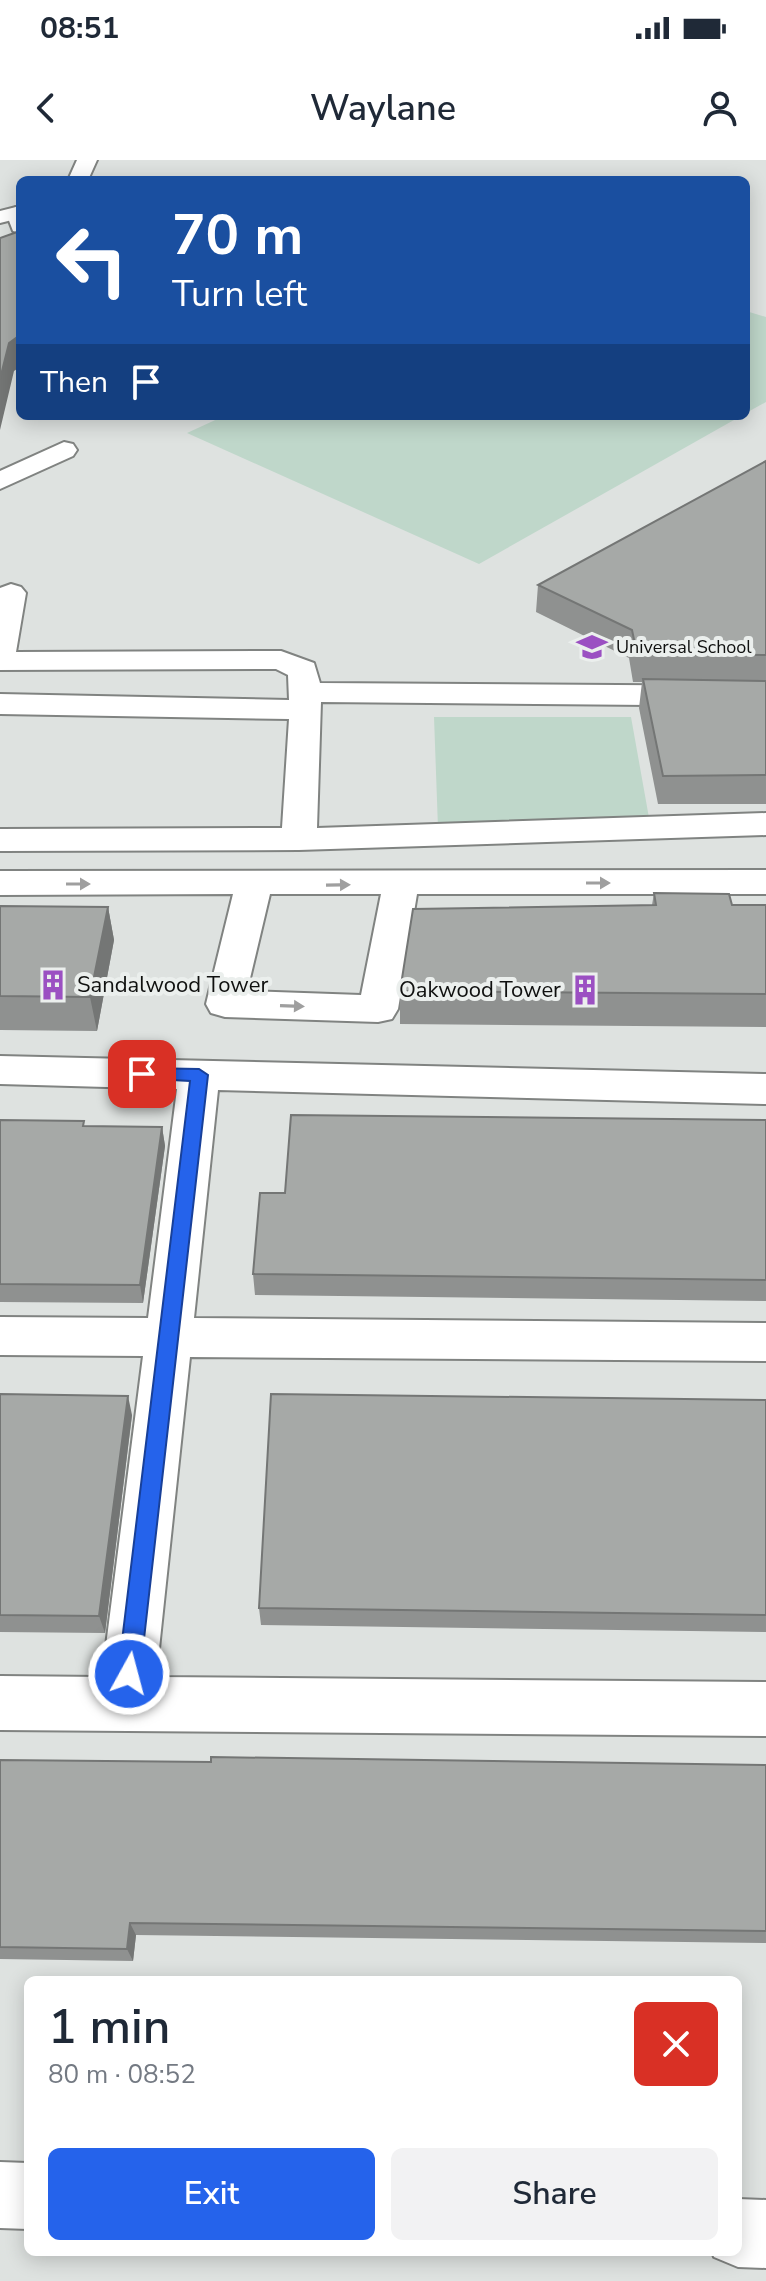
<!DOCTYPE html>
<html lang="en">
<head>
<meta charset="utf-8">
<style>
	:root { --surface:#fff; --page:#f2f2f3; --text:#1f2937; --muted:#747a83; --accent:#2563eb }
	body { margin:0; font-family:"Nunito Sans",sans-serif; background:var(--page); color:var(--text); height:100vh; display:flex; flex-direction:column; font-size:30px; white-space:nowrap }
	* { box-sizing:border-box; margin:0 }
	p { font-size:26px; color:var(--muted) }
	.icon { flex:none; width:44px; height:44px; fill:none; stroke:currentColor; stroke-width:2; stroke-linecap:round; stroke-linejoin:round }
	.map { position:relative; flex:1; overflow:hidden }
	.sheet { position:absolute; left:24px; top:1816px; width:718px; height:280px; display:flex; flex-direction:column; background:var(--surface); border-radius:12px; box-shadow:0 4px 20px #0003 }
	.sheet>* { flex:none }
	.guide { position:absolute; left:16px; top:16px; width:734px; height:244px; border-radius:12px; box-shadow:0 4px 20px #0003; background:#1a4fa0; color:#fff; overflow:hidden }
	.pin { position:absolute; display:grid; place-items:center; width:68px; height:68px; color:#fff; margin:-34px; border-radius:16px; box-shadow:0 4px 12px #0006 }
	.me { position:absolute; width:88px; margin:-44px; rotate:7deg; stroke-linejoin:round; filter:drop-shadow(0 0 6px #0008) }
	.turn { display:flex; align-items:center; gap:28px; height:168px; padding:0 24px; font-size:36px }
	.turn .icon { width:104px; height:104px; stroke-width:2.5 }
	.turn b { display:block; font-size:56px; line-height:68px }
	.then { display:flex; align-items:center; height:76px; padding:0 24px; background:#0003; gap:16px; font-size:30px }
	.round { display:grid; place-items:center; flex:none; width:84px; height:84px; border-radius:12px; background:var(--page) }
	.overview { display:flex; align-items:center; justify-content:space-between; height:136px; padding:0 24px }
	h1 { font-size:48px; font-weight:600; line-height:60px }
	.primary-button { display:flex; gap:16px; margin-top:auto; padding:16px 24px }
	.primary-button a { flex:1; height:92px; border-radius:12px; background:var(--accent); color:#fff; font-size:32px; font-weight:600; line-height:92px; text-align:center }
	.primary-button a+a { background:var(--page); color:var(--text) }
	.status { display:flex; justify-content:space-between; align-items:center; height:56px; padding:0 40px; background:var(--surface); direction:ltr }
	.status svg { height:22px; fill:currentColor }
	header { display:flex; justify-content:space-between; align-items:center; height:104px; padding:0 24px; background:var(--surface); font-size:36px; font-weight:600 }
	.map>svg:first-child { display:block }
</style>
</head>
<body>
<div class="status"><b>08:51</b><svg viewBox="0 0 49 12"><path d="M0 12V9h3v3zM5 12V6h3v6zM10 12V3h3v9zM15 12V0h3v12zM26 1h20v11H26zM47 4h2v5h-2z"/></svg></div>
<header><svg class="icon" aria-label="back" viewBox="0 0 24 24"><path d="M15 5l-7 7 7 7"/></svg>Waylane<svg class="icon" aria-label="person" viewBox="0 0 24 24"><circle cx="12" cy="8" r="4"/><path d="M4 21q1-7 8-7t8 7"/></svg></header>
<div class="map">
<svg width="766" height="2121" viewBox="0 0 766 2121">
	<rect width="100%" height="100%" fill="#dee2e0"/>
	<path fill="#bfd7ca" d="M746 151 766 157V242L746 253Z
		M224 256H741L479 404 187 273Z
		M434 557H631L651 669 438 668Z"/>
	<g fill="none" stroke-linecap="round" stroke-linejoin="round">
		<g stroke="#808381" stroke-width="4">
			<path id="minor" d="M16 47 20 48V73L13 71 6 53Z
				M64 282 73 284 77 290 73 296 0 329V311Z
				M11 424 21 427 26 433 16 492 281 491 314 503 320 523 766 526V546L321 542 317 668 766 653V675L299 690 0 691V669L282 668 289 559 0 554V534L289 540 288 515 276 509 0 510V428Z
				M766 710V734H417L398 849 392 859 378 862 225 857 211 853 206 844 233 734 0 735V711ZM270 734H381L361 835 247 831Z
				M0 896 766 914V944L218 930 194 1158 766 1163V1201L190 1197 156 1517 766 1522V1576L0 1570V1516L102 1517 143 1196 0 1195V1157L148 1158 177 929 0 924Z
				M0 2002 28 2003V2069L0 2068Z
				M738 2039 766 2040V2108L738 2107 714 2097 712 2092H738Z"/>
		</g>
		<g stroke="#808381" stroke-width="4">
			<path id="major" d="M77 0H97L88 20H68Z
				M20 46V58L0 63V51Z"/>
		</g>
		<use href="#minor" fill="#fff" fill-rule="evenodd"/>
		<use href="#major" fill="#fff" fill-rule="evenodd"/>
	</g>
	<path fill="#8f9190" d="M766 301V644H658L639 548 642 522H633L629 498 536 452 538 425Z
		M654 733 732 745H766V867L400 864V831L652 745Z
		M0 746 108 747 114 780 97 871 0 870Z
		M0 960 85 966 162 967 165 986 143 1143 0 1142Z
		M766 960V1141L255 1135 253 1114 285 1033Z
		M0 1234 132 1255 105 1473 0 1472Z
		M766 1240V1472L261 1465 259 1448Z
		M0 1600 766 1605V1783L136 1775 133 1801 0 1799Z"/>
	<path fill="#747675" d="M20 175V207L14 211 0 270V219L9 183Z
		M108 747 114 780 97 871 90 837Z
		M162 967 165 986 143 1143 140 1125Z
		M128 1236 132 1255 105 1473 99 1456Z
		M130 1763 136 1775 133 1801 127 1789Z"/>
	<path fill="#a6a9a7" stroke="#747675" stroke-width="2" d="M443 19V20H286H290Z
		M20 71V175L9 183 0 219V78Z
		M766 301V495L637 494 632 470 538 425Z
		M643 519 766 521V615L663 616Z
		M654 733 729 734 732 745H766V834L400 831 413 749 656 745Z
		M0 746 108 747 90 837 0 836Z
		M291 955 766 960V1120L253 1114 260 1033H285Z
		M0 960 84 961 83 966 162 967 140 1125 0 1124Z
		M0 1234 128 1236 99 1456 0 1455Z
		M271 1234 766 1240V1455L259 1448Z
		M211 1597 766 1605V1771L130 1763 127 1789 0 1787V1600L211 1602Z"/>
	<defs><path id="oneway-solid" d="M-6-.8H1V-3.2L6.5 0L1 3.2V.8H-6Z" transform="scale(2)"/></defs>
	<g fill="#9f9f9f">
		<use href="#oneway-solid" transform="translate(598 723)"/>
		<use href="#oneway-solid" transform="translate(78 724)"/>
		<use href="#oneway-solid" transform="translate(338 725) rotate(-1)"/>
		<use href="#oneway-solid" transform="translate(292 846) rotate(2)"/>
	</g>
	<path fill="#2563eb" stroke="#184099" stroke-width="2" d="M142 908 199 909 208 915 140 1514 137 1521 129 1525 121 1521 118 1514 190 921 136 918 134 914Z"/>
	<defs>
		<g id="school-bare" transform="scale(2.4)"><path d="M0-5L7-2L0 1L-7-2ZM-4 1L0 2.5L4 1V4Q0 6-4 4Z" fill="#9b50c2" stroke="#ebefed" stroke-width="2.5" paint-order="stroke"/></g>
		<g id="building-bare" transform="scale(2.4)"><path d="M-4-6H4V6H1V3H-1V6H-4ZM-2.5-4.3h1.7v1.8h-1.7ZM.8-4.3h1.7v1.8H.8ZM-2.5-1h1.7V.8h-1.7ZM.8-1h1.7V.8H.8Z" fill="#9b50c2" stroke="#ebefed" stroke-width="2.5" paint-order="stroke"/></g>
	</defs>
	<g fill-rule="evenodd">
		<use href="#school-bare" x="592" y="487"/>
		<use href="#building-bare" x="53" y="825"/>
		<use href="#building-bare" x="585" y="830"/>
	</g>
	<g text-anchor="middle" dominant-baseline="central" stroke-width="8" stroke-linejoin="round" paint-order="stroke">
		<g font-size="18" fill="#0f100f" stroke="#ebefed" text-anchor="start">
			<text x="616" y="487">Universal School</text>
		</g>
		<g font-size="22" fill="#0f100f" stroke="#ebefed" text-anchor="start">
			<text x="77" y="825">Sandalwood Tower</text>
			<text x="561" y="830" text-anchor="end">Oakwood Tower</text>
		</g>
	</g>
</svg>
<div class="pin" style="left:142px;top:914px;background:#d93025"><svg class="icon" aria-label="arrive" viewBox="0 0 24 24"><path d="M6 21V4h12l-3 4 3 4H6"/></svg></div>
<svg class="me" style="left:129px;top:1514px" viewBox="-20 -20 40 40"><circle r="17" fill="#2563eb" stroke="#fff" stroke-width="3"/><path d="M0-11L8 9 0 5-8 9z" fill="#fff"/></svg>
<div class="guide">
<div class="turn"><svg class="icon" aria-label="left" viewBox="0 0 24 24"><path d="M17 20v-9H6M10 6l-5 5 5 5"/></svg><div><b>70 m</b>Turn left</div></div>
<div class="then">Then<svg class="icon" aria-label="arrive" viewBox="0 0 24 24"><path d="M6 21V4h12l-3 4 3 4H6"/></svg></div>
</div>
<section class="sheet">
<div class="overview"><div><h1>1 min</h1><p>80 m · 08:52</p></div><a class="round" style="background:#d93025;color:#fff"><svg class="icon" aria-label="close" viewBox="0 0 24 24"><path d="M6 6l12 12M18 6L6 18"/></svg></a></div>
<div class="primary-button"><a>Exit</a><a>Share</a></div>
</section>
</div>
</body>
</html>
